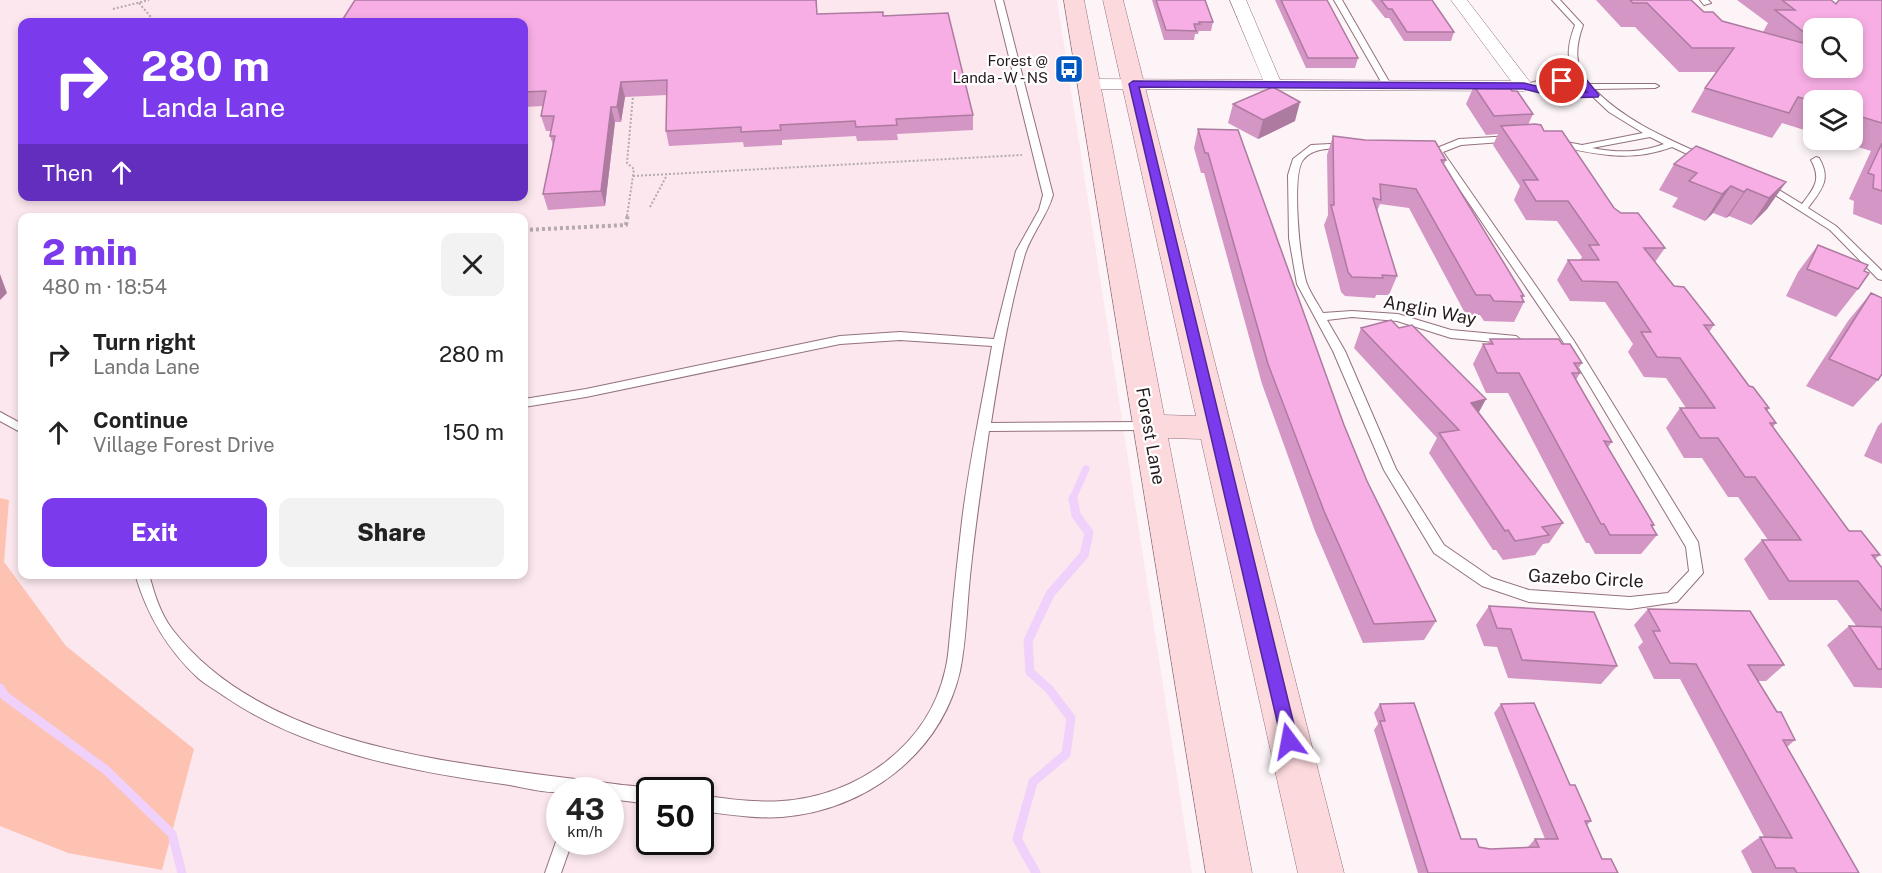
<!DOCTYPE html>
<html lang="en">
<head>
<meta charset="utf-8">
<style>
	:root { --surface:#fff; --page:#f2f2f2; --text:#222; --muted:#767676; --accent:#7c3aed }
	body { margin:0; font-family:"Public Sans",sans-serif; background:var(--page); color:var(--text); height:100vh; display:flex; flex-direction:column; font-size:22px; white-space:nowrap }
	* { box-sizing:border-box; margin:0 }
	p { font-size:20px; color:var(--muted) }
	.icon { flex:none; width:33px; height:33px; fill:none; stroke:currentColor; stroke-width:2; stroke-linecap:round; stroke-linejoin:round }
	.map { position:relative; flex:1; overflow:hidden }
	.details { position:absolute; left:18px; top:213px; width:510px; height:366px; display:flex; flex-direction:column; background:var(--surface); border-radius:12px; box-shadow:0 3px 9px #0003 }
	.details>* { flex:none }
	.top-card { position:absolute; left:18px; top:18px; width:510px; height:183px; border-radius:12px; box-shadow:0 3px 9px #0003; background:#7c3aed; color:#fff; overflow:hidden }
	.tools { position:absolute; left:1803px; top:18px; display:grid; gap:12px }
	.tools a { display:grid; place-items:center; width:60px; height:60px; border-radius:12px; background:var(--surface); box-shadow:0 3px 9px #0003; font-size:30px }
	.speed { position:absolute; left:546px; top:777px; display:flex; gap:12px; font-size:30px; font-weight:700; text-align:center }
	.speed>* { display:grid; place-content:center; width:78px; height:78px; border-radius:50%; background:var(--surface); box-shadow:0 3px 9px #0003; line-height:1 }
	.speed small { font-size:15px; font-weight:400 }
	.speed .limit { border:3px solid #111; border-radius:9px; background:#fff; color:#111 }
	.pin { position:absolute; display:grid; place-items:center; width:51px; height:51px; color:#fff; margin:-26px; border:3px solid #fff; border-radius:50%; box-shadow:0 2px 6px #0007 }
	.me { position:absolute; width:66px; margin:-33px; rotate:347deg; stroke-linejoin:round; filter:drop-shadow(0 0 4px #0008) }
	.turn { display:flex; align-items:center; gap:21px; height:126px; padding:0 24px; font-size:27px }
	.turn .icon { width:78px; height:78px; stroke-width:2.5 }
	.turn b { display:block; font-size:42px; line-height:51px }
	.then { display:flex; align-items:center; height:57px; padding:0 24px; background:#0003; gap:12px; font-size:22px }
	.round { display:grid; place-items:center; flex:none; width:63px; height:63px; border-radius:12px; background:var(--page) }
	.summary { display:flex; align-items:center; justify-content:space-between; height:102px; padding:0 24px }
	h1 { font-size:36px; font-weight:800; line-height:45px; color:var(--accent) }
	.action { display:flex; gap:12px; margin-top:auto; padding:12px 24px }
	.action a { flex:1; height:69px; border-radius:12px; background:var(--accent); color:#fff; font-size:24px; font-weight:800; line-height:69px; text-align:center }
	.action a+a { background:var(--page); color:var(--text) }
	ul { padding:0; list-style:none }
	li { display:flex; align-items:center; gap:18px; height:78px; padding:0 24px }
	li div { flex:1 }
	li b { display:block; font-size:22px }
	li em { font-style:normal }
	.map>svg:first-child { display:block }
</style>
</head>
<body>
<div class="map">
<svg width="1882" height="873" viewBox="0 0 1882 873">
	<rect width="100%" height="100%" fill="#fcf4f7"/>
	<path fill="#fbe7ed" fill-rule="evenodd" d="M0 0H1057L1192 873H0ZM22 22H524V196H22ZM22 218H524V574H22ZM560 790H610V842H560ZM650 790H700V842H650Z"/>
	<path fill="#fdc2b2" d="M0 498 9 500 4 562 66 646 194 749 162 870 68 853 0 826Z"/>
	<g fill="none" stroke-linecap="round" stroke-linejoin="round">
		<path stroke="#efd1fb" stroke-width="7" d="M1072 500 1086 469"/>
		<path stroke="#efd1fb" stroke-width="9" d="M0 688 5 696 106 770 172 834 182 873
			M1036 873 1017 839 1033 782 1066 754 1071 718 1049 689 1030 672 1028 641 1050 594 1084 555 1089 533 1076 515 1073 498"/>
		<g stroke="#94717d" stroke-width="2">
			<path id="service" d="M995 0H1003L1053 195C1047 216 1032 233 1025 254 1009 309 1000 366 991 423L1148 422 1154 426 1148 430 989 431C982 479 975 527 970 576 967 605 966 643 960 671 941 754 866 810 782 817 755 819 727 814 700 811V795C727 799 755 803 782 801 857 796 928 746 945 671 949 657 949 640 951 626 954 591 958 556 962 521 969 463 982 404 992 346L900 340 840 344 586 397 524 407V399L586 389 840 336 900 332 994 339 1016 251 1039 210 1043 195Z
				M1334 0H1342L1391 85 1390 87 1383 85Z
				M1552 0H1560L1583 25C1575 48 1574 65 1589 84H1655L1659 86 1655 88 1594 89C1625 121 1666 138 1706 156V160H1700L1672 147C1629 163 1595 154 1553 145V141L1556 140 1582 145 1643 133 1609 112 1593 97H1560L1520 86 1548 78H1576C1565 59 1568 44 1575 25ZM1548 82H1579L1588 93H1560L1534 86ZM1650 137 1664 144C1640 153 1618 153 1592 148Z
				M1700 0H1708L1711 3 1704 5Z
				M1512 136 1516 139 1515 141 1461 145 1443 152 1574 341 1698 542 1703 573 1677 602 1630 609 1529 602 1482 586 1434 553 1384 470 1333 351 1297 284 1289 238 1288 175 1293 159 1311 145 1349 143V147L1346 148C1331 149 1313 147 1303 160 1291 175 1300 266 1307 284 1311 294 1318 304 1323 313L1352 311 1398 314 1451 330 1516 336 1521 340 1516 344 1451 338 1397 321 1352 317 1327 320 1345 351 1396 469 1444 545 1492 578 1529 590 1630 597 1668 593 1689 571 1686 547 1566 346 1435 153 1422 149 1426 146 1437 148 1459 139Z
				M1816 157 1819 158C1832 180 1821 190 1808 208L1836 226 1882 271V280L1878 279 1830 230 1761 186 1766 183 1769 184 1802 204C1814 188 1822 180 1811 160Z
				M0 412 22 424V433L0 421Z
				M135 574H149C154 593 160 613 172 629 255 737 417 758 543 775 567 778 592 781 615 784 628 786 643 786 655 790H650V804L610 799V790C593 790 572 790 557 792 542 793 519 786 503 784 409 771 304 751 224 696 216 690 206 685 198 678 167 649 147 615 135 574Z
				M558 836 560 842H572L561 873H545Z"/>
		</g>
		<g stroke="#94717d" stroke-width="1">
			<path id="minor" d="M1230 0H1246L1280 80 1511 81 1451 0H1467L1533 86 1524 91 1089 89 1080 84 1089 79 1263 80Z"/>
		</g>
		<g stroke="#94717d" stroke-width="1">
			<path id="secondary" d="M1064 0H1084L1164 415 1196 416 1103 0H1123L1344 873H1298L1201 439 1168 438 1252 873H1206Z"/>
		</g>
		<path stroke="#b4aaae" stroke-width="2" stroke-dasharray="2 2" stroke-linecap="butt" d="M139 3 155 22
			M113 9 149 0
			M633 176 1022 155
			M650 207 667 175
			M627 216 634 169 627 163 633 96"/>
		<path stroke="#b4aaae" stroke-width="4" stroke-dasharray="3 3" stroke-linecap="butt" d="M524 230 626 225 628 214"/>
		<use href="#service" fill="#fff" fill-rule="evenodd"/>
		<use href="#minor" fill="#fff" fill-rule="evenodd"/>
		<use href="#secondary" fill="#fcd9dc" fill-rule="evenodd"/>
	</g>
	<path fill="#d496c4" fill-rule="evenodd" d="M355 0H817V14L883 16 973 115V130L897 134 898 140 857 141 856 136 782 140V145L744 147 743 142 669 146 666 131 667 95 625 97 621 122H615L605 206 548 210 543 194 553 145 550 136 551 131H546L541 116 543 106 524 107V22Z
		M1152 0H1205L1213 22 1211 31H1199L1198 34H1195L1194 40H1164Z
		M1275 0H1327L1358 58 1355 68H1306Z
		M1371 0H1432L1454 32 1451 41H1404L1389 18H1385Z
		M1596 0H1691L1704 12 1722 21 1763 32 1768 23 1737 0H1831L1836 4 1882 0V225L1853 214 1854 201 1849 199 1871 151 1835 140H1852V100H1814V133L1782 123 1772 138 1691 112 1705 88 1716 72H1679L1635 27H1621ZM1814 28 1852 68H1814Z
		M1474 86 1512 91 1533 114 1528 125 1544 131 1614 208 1665 248 1655 262 1674 286 1714 325 1709 332 1749 386 1769 408 1767 411 1776 423 1773 427 1849 531 1880 555 1875 559 1882 568V688L1854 687 1827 645 1849 626 1857 627 1837 600H1769L1744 559 1762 540H1768L1738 497H1728L1702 458H1684L1666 428 1680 408H1686L1666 378 1644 377 1628 352 1633 344 1605 302 1570 301 1557 280 1568 260H1580L1582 257 1557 221 1526 220 1514 200 1520 186 1493 145 1498 134 1486 135 1466 104Z
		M1233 104 1295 121 1258 139 1228 123Z
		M1198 129 1344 425 1367 481 1436 621 1424 640 1363 643 1315 531 1262 384 1204 173H1201L1194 148Z
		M1333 136 1446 160 1444 164 1524 296 1522 298 1524 302 1514 322 1484 321 1480 315H1466L1409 208 1380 204 1377 211 1397 276 1389 295H1376L1375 298 1345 296 1341 292 1324 225 1328 215 1327 155Z
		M1674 164 1786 182 1767 209 1751 225 1729 216 1726 218 1713 213 1705 221 1672 207 1678 198 1659 190Z
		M1818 245 1864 271 1858 289 1836 317 1786 296 1798 272Z
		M1871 293 1878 380 1853 407 1806 386 1848 321Z
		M1361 328H1399L1486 399 1479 412 1563 523 1549 543 1543 544 1535 555 1503 560 1496 550H1493L1429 453 1437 438 1354 348Z
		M1490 339 1562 344 1582 363 1578 369 1580 373 1576 380 1612 442 1608 447 1654 525 1652 527 1657 535 1641 554H1595L1589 543H1586L1508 393H1486L1473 364 1483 344H1488Z
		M1882 422V464L1864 456 1878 426Z
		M1489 606 1617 666 1601 684 1508 678 1497 647 1484 646 1476 625Z
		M1648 609 1784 665 1766 681H1758L1795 740 1787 747 1859 873H1752L1741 851 1760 837H1764L1680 679H1654L1638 647 1643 642 1634 625Z
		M1380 704 1461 839 1479 847 1490 849 1527 848 1535 839H1545L1494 713 1501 704 1570 785 1591 821 1587 825 1602 859 1618 873H1418L1374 730 1378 724 1374 713Z"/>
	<path fill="#ad7aa0" d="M621 82 625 97 621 122 617 107Z
		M1300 102 1295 121 1258 139 1263 120Z
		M611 107 615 122 605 206 601 191Z
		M1786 182 1767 209 1751 225 1769 198Z
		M1731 186 1713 213 1705 221 1722 194Z
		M1747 189 1729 216 1726 218 1744 192Z
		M0 274 7 293 0 300Z
		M1486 399 1475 419 1471 403Z"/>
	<path fill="#f7aee4" stroke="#ad7aa0" stroke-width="1.5" d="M355 0H816L817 14 883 12V16L948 13 973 115 896 119 897 125 856 127 855 121 780 125 781 130 741 132V127L666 131 667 80 621 82 617 107H611L601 191 543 194 555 136H550L554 116H541L546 91 524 92V22H341Z
		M1156 0H1205L1213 22H1199L1200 24H1194L1196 31 1166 30Z
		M1281 0H1327L1358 58H1308Z
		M1381 0H1432L1454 32H1407L1392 9H1388Z
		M1630 0H1691L1704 12H1713L1722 21 1814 46V68H1852V28H1814V40L1775 10H1795L1782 0H1831L1836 4 1839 0H1882V123L1852 114V100H1814V102L1798 97 1789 113 1705 88 1734 48H1692L1647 3H1633Z
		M1474 86H1509L1512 91H1517L1533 114 1494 116Z
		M1273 87 1300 102 1263 120 1233 104Z
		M1535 124 1541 125 1544 131H1562L1614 208 1621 213H1638L1665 248H1644L1674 286 1684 287 1714 325H1704L1749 386 1753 387 1769 408H1765L1776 423H1770L1849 531H1861L1880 555H1872L1882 568V611L1858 581H1789L1762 540H1801L1755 477H1745L1718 438H1700L1680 408H1715L1680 358 1657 357 1641 332H1651L1617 282 1582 281 1568 260H1599L1589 245H1599L1568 201H1536L1523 180H1538L1501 126Z
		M1198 129 1238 130 1344 425 1367 481 1436 621 1374 624 1324 511 1268 364 1208 153H1205Z
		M1333 136 1365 140 1435 141 1446 160H1441L1524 296H1521L1524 302 1494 301 1490 295H1476L1416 189 1380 184 1381 200 1373 198 1397 276 1382 275 1383 278 1352 277 1348 272 1331 205H1334Z
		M1882 143V191L1873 188 1874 175 1868 173Z
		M1696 146 1786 182 1769 198 1747 189 1744 192 1731 186 1722 194 1689 181 1697 173 1674 164Z
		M1818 245 1868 265 1864 271 1869 273 1858 289 1807 269Z
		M1871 293 1882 298V374L1878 380 1829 359Z
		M1391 320 1399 328 1412 325 1486 399 1471 403 1563 523 1542 527 1549 535 1515 541 1508 530 1505 531 1439 433 1459 430 1361 328Z
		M1490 339H1559L1562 344H1570L1582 363H1574L1580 373H1572L1612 442 1604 441 1654 525H1651L1657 535H1610L1604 524H1601L1519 373H1497L1483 344H1493Z
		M1489 606 1594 612 1617 666 1522 660 1511 629 1497 628Z
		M1648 609 1750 611 1784 665H1748L1777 712H1781L1795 740H1783L1859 873H1797L1794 868H1776L1760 837 1792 838 1696 664 1670 663 1653 631H1660Z
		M1849 626 1882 627V669H1878Z
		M1414 703 1461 839H1476L1479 847 1490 849 1539 847 1535 839H1558L1501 704 1534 703 1570 785H1575L1591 821H1585L1602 859H1611L1618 873H1428L1380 721H1385L1380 704Z"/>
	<path fill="#7c3aed" stroke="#51269a" stroke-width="1.5" d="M1585 78 1599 95 1598 97 1560 98 1524 89 1139 87 1298 741 1295 747 1289 749 1283 747 1129 84 1133 81 1524 83 1560 92H1587L1579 83H1562L1557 81 1562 78Z"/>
	<defs>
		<g id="bus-square" transform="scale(1.5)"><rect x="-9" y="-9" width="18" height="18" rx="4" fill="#0059c2" stroke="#fff"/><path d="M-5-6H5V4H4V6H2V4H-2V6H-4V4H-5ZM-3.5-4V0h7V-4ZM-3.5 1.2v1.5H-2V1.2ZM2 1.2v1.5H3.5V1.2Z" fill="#fff"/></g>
	</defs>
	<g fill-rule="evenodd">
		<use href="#bus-square" x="1069" y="69"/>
	</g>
	<g text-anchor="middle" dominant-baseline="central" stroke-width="4.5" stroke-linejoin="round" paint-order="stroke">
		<g font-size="15" fill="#271a1e" stroke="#fff" text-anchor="end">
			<text x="1048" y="60">Forest @<tspan x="1048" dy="17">Landa - W - NS</tspan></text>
		</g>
		<g font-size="18" fill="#271a1e" stroke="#fff">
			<text transform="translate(1430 310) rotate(11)">Anglin Way</text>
			<text transform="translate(1151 436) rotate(80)">Forest Lane</text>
			<text transform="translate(1586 578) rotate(3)">Gazebo Circle</text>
		</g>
	</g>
</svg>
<div class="tools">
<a><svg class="icon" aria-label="search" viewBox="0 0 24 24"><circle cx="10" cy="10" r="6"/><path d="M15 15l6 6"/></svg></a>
<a><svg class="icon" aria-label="layers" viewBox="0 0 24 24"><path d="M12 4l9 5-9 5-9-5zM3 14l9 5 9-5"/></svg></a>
</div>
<div class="speed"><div>43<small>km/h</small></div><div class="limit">50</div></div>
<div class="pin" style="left:1562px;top:81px;background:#d93025"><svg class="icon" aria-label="arrive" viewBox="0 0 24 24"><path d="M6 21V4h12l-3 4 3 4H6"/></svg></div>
<svg class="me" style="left:1289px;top:741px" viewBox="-20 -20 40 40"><path d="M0-17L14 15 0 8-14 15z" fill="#7c3aed" stroke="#fff" stroke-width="4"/></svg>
<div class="top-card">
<div class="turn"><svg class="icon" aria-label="right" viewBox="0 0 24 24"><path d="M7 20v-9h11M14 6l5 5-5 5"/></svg><div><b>280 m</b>Landa Lane</div></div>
<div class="then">Then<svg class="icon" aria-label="ahead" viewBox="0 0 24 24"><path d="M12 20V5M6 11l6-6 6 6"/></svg></div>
</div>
<section class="details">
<div class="summary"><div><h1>2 min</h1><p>480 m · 18:54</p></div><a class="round"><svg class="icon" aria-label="close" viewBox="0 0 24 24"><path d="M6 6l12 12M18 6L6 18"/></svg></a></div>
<ul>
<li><svg class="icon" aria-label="right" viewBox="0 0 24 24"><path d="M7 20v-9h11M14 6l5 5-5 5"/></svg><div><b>Turn right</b><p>Landa Lane</p></div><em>280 m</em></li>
<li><svg class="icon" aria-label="ahead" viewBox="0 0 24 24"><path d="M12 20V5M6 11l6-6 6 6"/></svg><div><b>Continue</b><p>Village Forest Drive</p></div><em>150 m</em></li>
</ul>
<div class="action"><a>Exit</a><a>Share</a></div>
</section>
</div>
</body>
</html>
